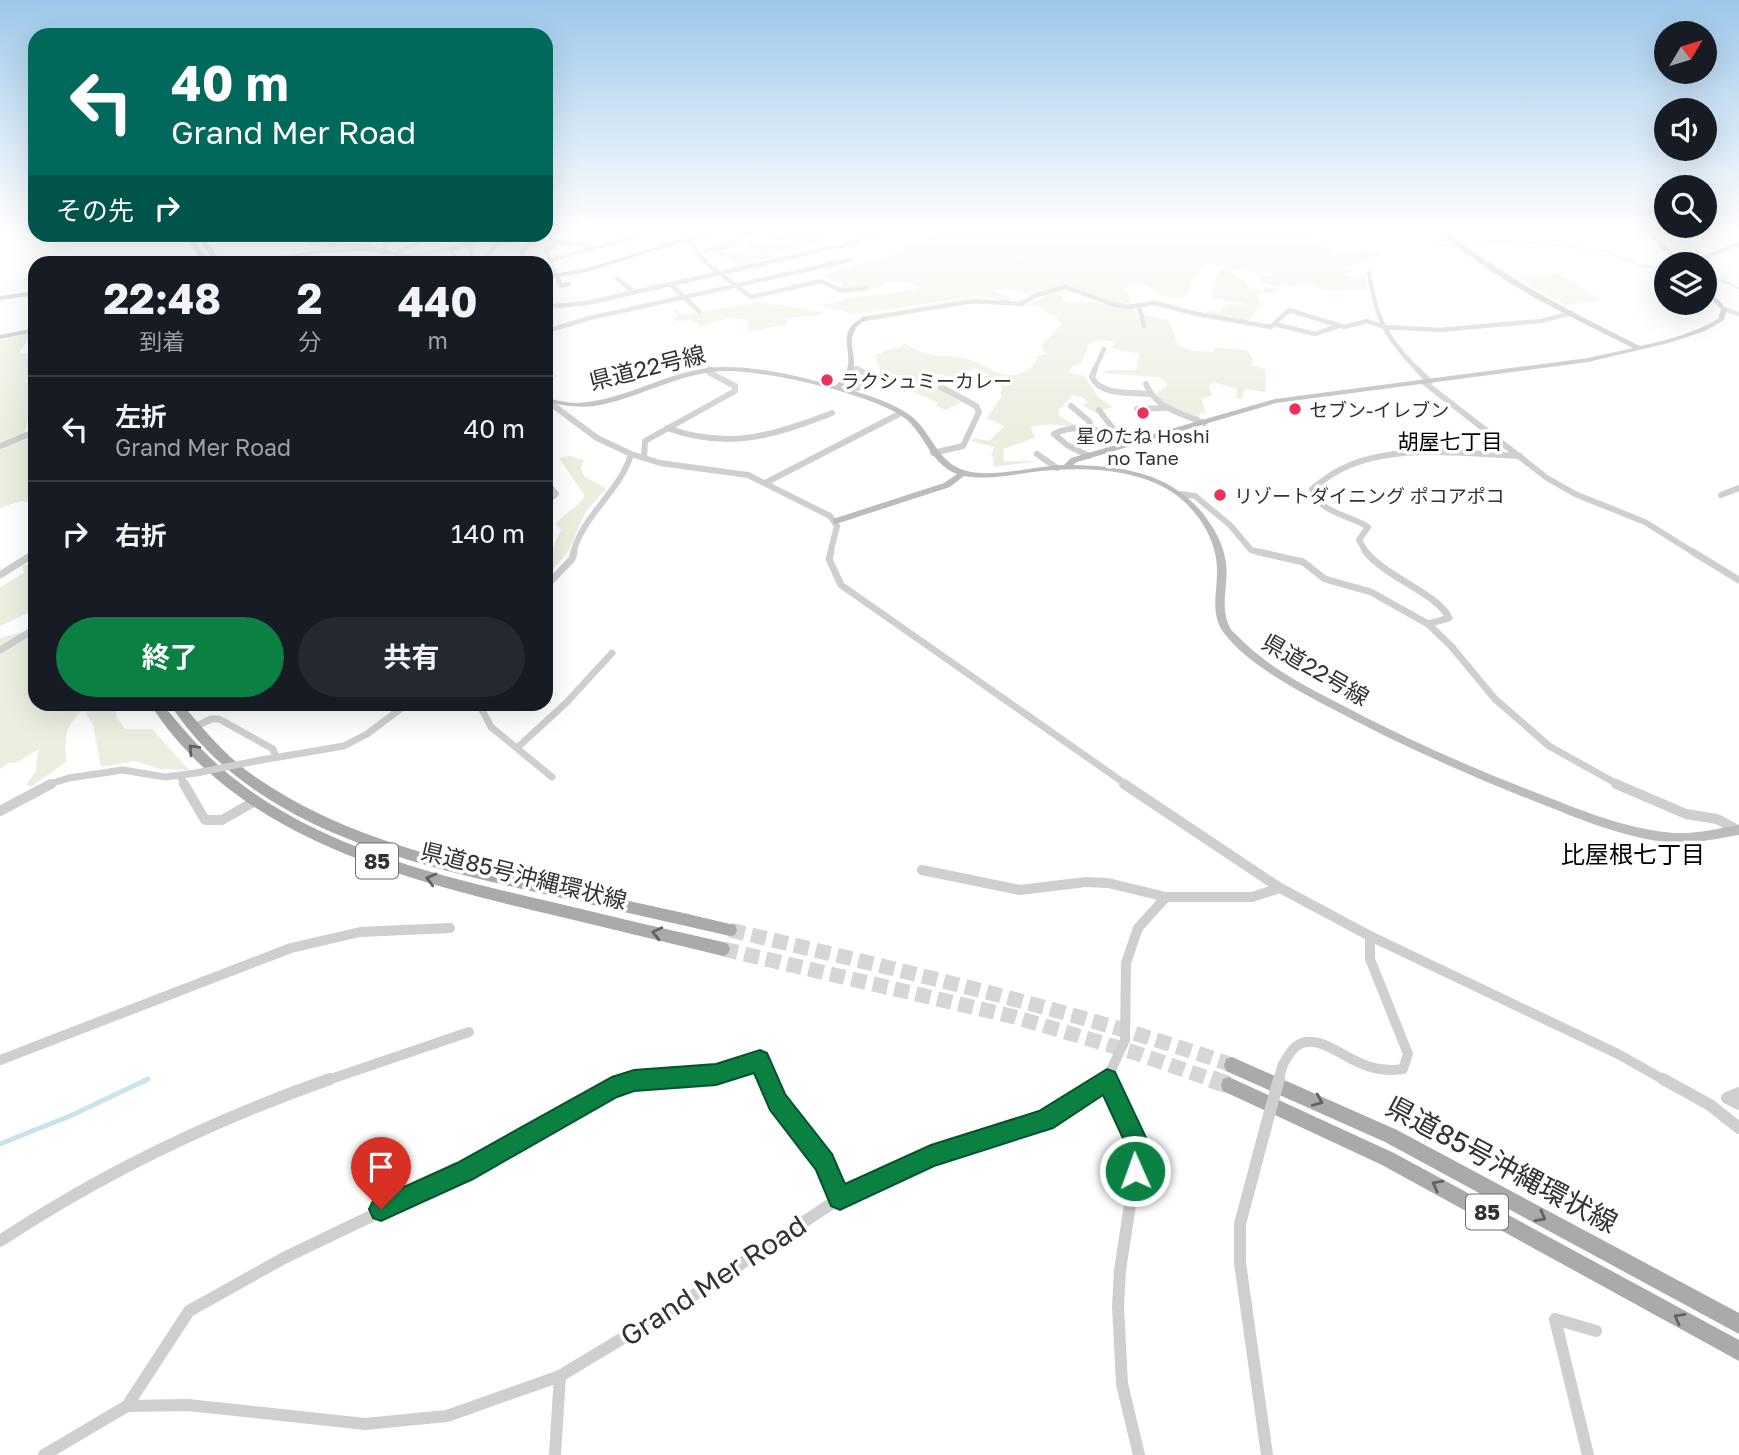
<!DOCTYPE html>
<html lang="ja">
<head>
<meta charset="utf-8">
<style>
	:root { --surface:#171b24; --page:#242831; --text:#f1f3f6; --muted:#9ea1a6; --line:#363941; --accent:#0b8043 }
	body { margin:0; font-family:"Golos Text","Noto Sans JP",sans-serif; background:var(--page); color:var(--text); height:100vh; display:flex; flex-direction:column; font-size:26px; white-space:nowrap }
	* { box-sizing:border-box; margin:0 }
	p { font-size:23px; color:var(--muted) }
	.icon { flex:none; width:38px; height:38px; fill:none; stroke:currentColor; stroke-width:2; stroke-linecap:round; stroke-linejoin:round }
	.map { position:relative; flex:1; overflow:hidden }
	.sheet { position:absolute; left:28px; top:256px; width:525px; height:455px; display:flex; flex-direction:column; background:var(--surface); border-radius:21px; box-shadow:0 7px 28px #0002 }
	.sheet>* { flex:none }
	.hud { position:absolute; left:28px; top:28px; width:525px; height:214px; border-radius:21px; box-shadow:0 7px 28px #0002; background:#00695c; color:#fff; overflow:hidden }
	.needle { width:46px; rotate:52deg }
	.controls { position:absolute; left:1654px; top:21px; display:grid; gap:14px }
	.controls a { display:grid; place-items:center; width:63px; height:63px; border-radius:50%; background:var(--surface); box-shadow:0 7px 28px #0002; font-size:35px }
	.pin { position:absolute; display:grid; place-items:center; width:60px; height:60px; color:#fff; margin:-72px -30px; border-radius:50% 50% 50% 0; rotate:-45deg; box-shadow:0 0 7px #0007 }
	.pin .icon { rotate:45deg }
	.me { position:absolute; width:77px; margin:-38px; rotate:358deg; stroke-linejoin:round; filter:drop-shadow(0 0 5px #0008) }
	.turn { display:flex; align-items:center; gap:24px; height:147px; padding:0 28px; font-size:32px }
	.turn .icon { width:91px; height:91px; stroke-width:2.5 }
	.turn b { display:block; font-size:49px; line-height:60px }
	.then { display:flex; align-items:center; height:66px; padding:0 28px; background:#0003; gap:14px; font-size:26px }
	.eta { display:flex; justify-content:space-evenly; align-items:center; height:119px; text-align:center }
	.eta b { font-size:42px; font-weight:700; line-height:49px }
	.button { display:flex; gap:14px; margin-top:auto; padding:14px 28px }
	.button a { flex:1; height:80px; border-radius:42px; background:var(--accent); color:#fff; font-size:28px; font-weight:700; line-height:80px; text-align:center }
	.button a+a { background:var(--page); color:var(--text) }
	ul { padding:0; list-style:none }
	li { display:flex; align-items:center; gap:21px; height:105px; padding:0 28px; border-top:2px solid var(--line) }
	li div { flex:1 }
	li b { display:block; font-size:26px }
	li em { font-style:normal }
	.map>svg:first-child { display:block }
</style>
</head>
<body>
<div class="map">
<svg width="1739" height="1455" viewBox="0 0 1739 1455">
	<rect width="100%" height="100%" fill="#fff"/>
	<path fill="#eaefe0" d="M800 227H817L815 230C827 231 837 227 849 229L848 232 853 234 835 240 831 236 841 234 823 231 826 237 820 238 821 243 786 249 765 259 740 267 723 258 704 254 723 251 751 254 755 252 747 245 749 240 775 237Z
		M938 227H1301L1335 254 1367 247 1383 255 1344 267 1354 271 1347 274 1354 278 1366 277 1367 290 1330 291 1309 285 1278 286 1258 282 1263 275H1274L1237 269 1232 271 1234 275 1246 282 1251 290 1273 288 1279 292 1259 294 1257 299 1261 305 1247 322 1204 315 1208 310 1219 312 1227 304 1245 307 1247 304 1211 298 1219 269 1227 267 1205 263 1197 276 1192 278 1191 289 1183 298 1157 295 1159 292 1138 282 1124 289 1130 295V303L1113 304 1065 286 1034 295 1007 288 994 291 1012 299 1006 302 986 296H975L855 314 820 306 850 298 919 289C903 272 878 290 858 291 852 291 846 289 840 289L843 283 820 276 894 253 904 245 942 231Z
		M1558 274 1602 300 1565 305 1517 277Z
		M1049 295H1062L1065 302 1070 304C1082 297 1115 308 1133 306L1143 327 1146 326 1143 315 1169 320 1178 345 1192 351 1213 352 1215 348 1247 350 1253 359 1251 365 1265 369 1266 392 1245 389 1242 399 1236 398 1237 389 1213 382 1209 386 1212 396 1201 398 1206 413H1201L1199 418 1159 402 1156 393 1167 386 1165 381 1158 377 1100 373 1111 370H1136L1139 354 1111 348 1115 343C1105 339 1095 339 1087 346L1088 348 1081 363 1072 367 1070 373 1084 376 1099 398 1112 407 1096 413 1082 405 1087 403 1084 398 1073 395 1058 411 1059 416 1079 427C1059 426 1051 422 1031 427L1035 438 1003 449 1004 461H1040L993 467 994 458 991 456 994 447 971 441 974 438 989 441 1004 426 987 418 1001 397V382L976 368 952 378 941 374 924 378 961 403 945 410 937 406V402L895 385 890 380V372L880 368 874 356 892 348H900L904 343C932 361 939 352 968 359 983 363 997 377 1015 375 1026 374 1031 368 1037 360L1036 356 1046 354 1041 346 1062 323 1057 320 1058 316 1044 312 1047 308 1027 305Z
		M759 302 826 312 821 315 785 318 788 323 785 325 747 332 749 319 727 318 700 326 691 320 676 321 672 318 678 316 672 311 676 310 684 315Z
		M33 333 18 354 35 353V411L30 413 25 432 0 442V340Z
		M35 433V523L29 520 32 509 30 503 21 501 0 508V449Z
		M569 456 584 460 581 468 584 476 606 489 586 511 569 550 546 578V550L553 547 561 530 556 524C567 510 576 509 585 496L559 458Z
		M35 561V604L28 613 0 626V587L24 573 22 566Z
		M35 625V704H117L116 716 125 729H152L189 770 160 769 135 761 101 767 93 725 84 710C64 725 65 738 66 762L31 787 26 785 36 771 38 750 15 763H8L0 769V638L23 632Z"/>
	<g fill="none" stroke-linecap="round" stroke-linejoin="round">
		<path stroke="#cae4ec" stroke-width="2" d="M1435 244 1469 247 1495 241 1562 245 1607 252 1641 266 1666 270
			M1704 273 1739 288"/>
		<path stroke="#cae4ec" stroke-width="4.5" d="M145 1081 148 1079"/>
		<path stroke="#cae4ec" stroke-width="5" d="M0 1144 70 1116 148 1079"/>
		<path stroke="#d6d6d6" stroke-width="15" stroke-dasharray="15 7" stroke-linecap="butt" d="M730 930C899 970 1068 1008 1232 1065
			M723 949 1015 1017 1136 1053 1216 1081"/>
		<path stroke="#d6d6d6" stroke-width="18" stroke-dasharray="18 10" stroke-linecap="butt" d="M1211 1079 1229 1085"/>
		<path stroke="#cfcfcf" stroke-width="4.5" d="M654 227 683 231
			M317 234 310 244 375 247
			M349 234 368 243
			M485 234 496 244 489 253 492 262
			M553 240 558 242 546 251 561 286 569 284
			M688 240 705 262 751 297 821 281 842 291 866 288
			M469 243 474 262
			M496 244 531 234
			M598 247 637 237 639 227H636
			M451 249 456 262
			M383 252 385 245 404 234
			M700 252 724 248 748 233 769 227
			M396 254 436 234
			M407 256 451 249 488 238
			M550 260 598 247 558 242
			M522 262V252C542 229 570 229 599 227
			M1369 273C1376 319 1386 338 1419 371
			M617 278 633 292
			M670 284 699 311
			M1139 306 1144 326
			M546 307 587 303 853 243 887 227
			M1724 309 1739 314
			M864 319 973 301 1021 304 1034 296 1065 287 1112 304 1128 307 1155 303 1197 314 1271 327 1289 310 1344 327 1367 321 1384 327 1440 330 1541 321 1571 313
			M1274 324 1315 334 1338 326
			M546 334 553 329 590 318 850 260
			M850 366 860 371
			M1094 371 1104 349"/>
		<path stroke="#cfcfcf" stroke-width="6" d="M857 369 877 380
			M1095 369 1092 377C1100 396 1131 392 1149 394
			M1417 369 1430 382
			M1425 383 1547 478 1575 494 1645 522 1696 554
			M1146 384C1156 409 1181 413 1204 423
			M855 389 877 380
			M546 400 597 438 631 454 660 463 748 475 830 516 837 526 830 554
			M1071 406 1089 421 1092 431
			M1137 409 1164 408
			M1099 410 1120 438
			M546 419V435
			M667 428C728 450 773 436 832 413
			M0 446 29 434
			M933 453 963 446 979 412 976 406 941 387
			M1037 454 1057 468
			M1089 456 1067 445 1054 434C1080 421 1109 433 1134 443
			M644 458 645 441 735 391V386L710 373V369
			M546 482 556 494 546 502
			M765 483 901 413
			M1181 494 1195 496 1230 525 1251 550 1266 554
			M1721 495 1739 488
			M35 542V549
			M573 554C582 515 621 491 631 454
			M1367 554 1359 540 1368 527C1348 514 1320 514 1312 489 1323 480 1335 471 1348 466 1400 444 1466 454 1520 456"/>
		<path stroke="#cfcfcf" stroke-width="7" d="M831 552 829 559 841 585 1127 785
			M1259 552 1303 562 1325 579 1371 592 1428 624 1451 646 1495 699 1549 746 1619 785
			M1366 552C1387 578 1437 593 1449 618L1428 624
			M1693 552 1739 580
			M0 575 35 553
			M546 586 572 559 574 552
			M0 650 35 629
			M479 704 491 727 552 777
			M195 727 211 719H219L273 749 276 757
			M518 747 567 702 612 653
			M261 760 344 746 367 734 407 704
			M180 776 185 785
			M46 785 69 778 123 770 165 777 196 773"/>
		<path stroke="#cfcfcf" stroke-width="10" d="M184 784 205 820H222L255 801
			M1124 784 1280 888 1370 936 1618 1054 1666 1081
			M1616 784 1686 814 1717 819 1738 830
			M0 811 51 784
			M922 870 1020 890 1086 882 1108 883 1166 897
			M0 1060 291 948 360 932 450 928
			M1283 1064C1289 1055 1294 1044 1306 1042 1333 1038 1358 1077 1403 1069L1408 1054 1370 959V936
			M325 1081 469 1032
			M632 1081 716 1074 760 1061 768 1081
			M1106 1081 1125 1040 1126 963 1138 928 1166 897H1252L1280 888"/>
		<path stroke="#cfcfcf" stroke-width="12" d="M767 1079 777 1102 823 1162 840 1198
			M1663 1079 1710 1105 1739 1128
			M1107 1080 1139 1146 1120 1270 1118 1307 1122 1384 1139 1455
			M1739 1093 1727 1098 1739 1104
			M1266 1126 1240 1224V1263L1267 1455
			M0 1241C104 1172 213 1120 330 1079
			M127 1406 189 1311 284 1258 465 1171 612 1088 633 1080 650 1079
			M44 1455 127 1406 188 1405 365 1424 447 1416 560 1376 691 1297 840 1198 931 1156 1045 1121 1108 1079
			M555 1455 560 1376
			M1588 1455 1555 1319 1596 1331"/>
		<path fill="#bcbcbc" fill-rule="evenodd" d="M721 227H730L587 272 546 279V275L584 269Z
			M1435 227H1441C1502 277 1570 311 1640 346 1668 340 1694 333 1718 319L1721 309 1704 291V285L1727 309 1724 320 1705 331 1669 343 1588 362 1276 403 1077 462 1073 465C1125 466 1175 474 1207 519 1216 531 1224 547 1226 563 1229 586 1218 609 1232 631 1241 639 1250 649 1260 656 1283 675 1311 689 1338 703 1402 737 1469 767 1537 793 1578 809 1621 827 1665 832 1689 836 1715 829 1739 825V835C1715 839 1690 845 1665 842 1623 837 1579 819 1539 803 1467 775 1396 743 1327 706 1295 689 1246 663 1224 633 1210 614 1217 594 1217 572 1218 539 1195 505 1167 489 1128 467 1076 467 1033 472 1010 475 988 480 964 476L950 487 836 524 833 523V519L944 483 957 474C931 464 926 437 907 420 877 395 768 371 728 371 680 371 640 399 594 406 577 408 562 405 546 402V398C555 400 564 402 572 403 620 403 661 374 707 368 747 363 797 376 835 386 839 382 844 378 846 373 855 350 833 332 864 317L867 319C863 322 857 325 855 330 844 349 867 362 841 388 865 394 891 401 911 416 933 433 937 464 967 471 993 478 1035 466 1064 465L1071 458 1275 399 1588 358 1633 348C1565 314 1491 280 1435 227Z
			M1642 227H1648L1675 254 1688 261 1739 242V246L1692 264C1672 264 1655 241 1642 227Z
			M360 248C382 249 404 251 424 262H417L401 256 382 253 360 251 313 254 258 262H247L313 251Z
			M35 291V295L0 300V296Z
			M35 328V332L0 339V335Z"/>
		<path fill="#aaa" fill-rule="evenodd" d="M183 234H190L209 262H203Z
			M196 234H203L220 262H214Z
			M150 704H162C185 731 207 758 236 780 326 850 443 877 552 902 609 916 666 929 723 942L728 944 730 949 728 954 723 956C666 942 610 929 553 915 406 880 237 839 150 704Z
			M170 704H182C205 731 227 758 257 778 343 837 443 860 544 882 606 896 668 909 730 924L735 925 737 930 735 935 730 936C670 922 609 909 549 895 412 864 252 830 170 704Z
			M1232 1057 1397 1130 1739 1313V1334L1385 1142 1226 1071 1224 1065 1226 1059Z
			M1229 1077 1394 1153 1739 1340V1361L1382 1165 1223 1091 1221 1085 1223 1079Z"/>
		<path stroke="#cfcfcf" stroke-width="7" d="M196 773 261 760"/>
		<path stroke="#cfcfcf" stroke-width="10" d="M1278 1081 1283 1064"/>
		<path stroke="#cfcfcf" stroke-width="12" d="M1266 1126 1279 1079"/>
	</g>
	<defs><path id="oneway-chevron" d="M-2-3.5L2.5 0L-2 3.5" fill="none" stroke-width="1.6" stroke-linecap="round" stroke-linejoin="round" transform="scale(1.75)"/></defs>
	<g stroke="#626262">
		<use href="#oneway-chevron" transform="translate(193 749) rotate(-134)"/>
		<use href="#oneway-chevron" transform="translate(431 879) rotate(-165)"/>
		<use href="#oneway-chevron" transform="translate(657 933) rotate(-167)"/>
		<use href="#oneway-chevron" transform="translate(1318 1101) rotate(23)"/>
		<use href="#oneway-chevron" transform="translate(1437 1185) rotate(-152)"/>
		<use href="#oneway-chevron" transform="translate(1541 1217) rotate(29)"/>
		<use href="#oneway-chevron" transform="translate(1679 1318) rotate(-151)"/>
	</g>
	<linearGradient id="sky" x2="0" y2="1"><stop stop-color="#9cc7ea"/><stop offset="0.53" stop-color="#fff"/><stop offset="1" stop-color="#fff" stop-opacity="0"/></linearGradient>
	<rect width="1739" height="431" fill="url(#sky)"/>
	<path fill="#0b8043" stroke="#07532c" stroke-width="2" d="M760 1050 767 1053 785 1094 832 1154 845 1184 931 1145 1039 1111 1107 1069 1115 1072 1150 1146 1143 1179 1135 1183 1127 1179 1123 1171 1127 1147 1103 1095 1053 1128 934 1166 840 1210 831 1206 816 1170 770 1110 754 1073 716 1085 634 1091 617 1097 473 1179 381 1221 373 1218 369 1209 373 1201 457 1163 612 1077 634 1070 716 1064Z"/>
	<g fill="#eb3259" stroke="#fff" stroke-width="2.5">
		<circle cx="827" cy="380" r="7"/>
		<circle cx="1295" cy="409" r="7"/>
		<circle cx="1143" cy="413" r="7"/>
		<circle cx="1220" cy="495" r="7"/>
	</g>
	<g text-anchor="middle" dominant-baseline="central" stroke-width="7" stroke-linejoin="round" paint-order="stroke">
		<g font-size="19" fill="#323232" stroke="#fff" text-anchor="start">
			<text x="841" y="380">ラクシュミーカレー</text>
			<text x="1309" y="409">セブン-イレブン</text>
			<text x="1143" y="435" text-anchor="middle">星のたね Hoshi<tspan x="1143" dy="22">no Tane</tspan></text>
			<text x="1234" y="495">リゾートダイニング ポコアポコ</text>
		</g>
		<g font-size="21" fill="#000" stroke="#fff">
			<text x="1450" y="441">胡屋七丁目</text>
		</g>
		<g fill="#fff" stroke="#707070" stroke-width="2">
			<rect x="356" y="843.5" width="42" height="35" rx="5"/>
			<rect x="1466" y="1194.5" width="42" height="35" rx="5"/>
		</g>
		<g font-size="21" font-weight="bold" fill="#323232">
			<text x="377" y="861">85</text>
			<text x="1487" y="1212">85</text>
		</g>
		<g font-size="23" fill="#323232" stroke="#fff">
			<text transform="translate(647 367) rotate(-14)">県道22号線</text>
			<text transform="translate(1316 669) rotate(30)">県道22号線</text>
			<text transform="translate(524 875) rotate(14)">県道85号沖縄環状線</text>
		</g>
		<g font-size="24" fill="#000" stroke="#fff">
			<text x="1633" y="853">比屋根七丁目</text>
		</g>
		<g font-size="28" fill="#323232" stroke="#fff">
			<text transform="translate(1502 1164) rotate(28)">県道85号沖縄環状線</text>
			<text transform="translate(713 1280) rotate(-33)">Grand Mer Road</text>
		</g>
	</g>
</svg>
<div class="controls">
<a><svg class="needle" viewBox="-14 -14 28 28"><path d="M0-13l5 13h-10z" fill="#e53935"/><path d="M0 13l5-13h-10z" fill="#9ea1a6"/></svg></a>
<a><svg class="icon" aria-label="sound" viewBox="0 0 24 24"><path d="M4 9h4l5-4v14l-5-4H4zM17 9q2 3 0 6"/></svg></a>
<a><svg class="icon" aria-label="search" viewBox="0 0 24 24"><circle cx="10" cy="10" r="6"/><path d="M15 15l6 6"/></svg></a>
<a><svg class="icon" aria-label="layers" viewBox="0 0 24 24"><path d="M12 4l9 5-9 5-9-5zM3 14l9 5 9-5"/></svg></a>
</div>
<div class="pin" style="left:381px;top:1209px;background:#d93025"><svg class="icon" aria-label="arrive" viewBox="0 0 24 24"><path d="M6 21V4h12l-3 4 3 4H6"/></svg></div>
<svg class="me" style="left:1135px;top:1171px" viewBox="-20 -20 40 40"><circle r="17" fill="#0b8043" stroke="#fff" stroke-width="3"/><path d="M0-11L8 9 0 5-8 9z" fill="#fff"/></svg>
<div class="hud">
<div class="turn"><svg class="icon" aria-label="left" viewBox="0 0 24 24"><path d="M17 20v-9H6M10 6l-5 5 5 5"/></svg><div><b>40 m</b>Grand Mer Road</div></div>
<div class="then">その先<svg class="icon" aria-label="right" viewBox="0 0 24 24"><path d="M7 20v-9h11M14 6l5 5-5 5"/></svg></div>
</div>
<section class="sheet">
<div class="eta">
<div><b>22:48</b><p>到着</p></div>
<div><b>2</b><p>分</p></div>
<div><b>440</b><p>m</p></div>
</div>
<ul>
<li><svg class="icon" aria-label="left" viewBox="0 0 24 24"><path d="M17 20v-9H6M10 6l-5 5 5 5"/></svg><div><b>左折</b><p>Grand Mer Road</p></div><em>40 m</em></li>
<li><svg class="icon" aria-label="right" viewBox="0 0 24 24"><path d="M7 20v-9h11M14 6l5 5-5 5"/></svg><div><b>右折</b></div><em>140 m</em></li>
</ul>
<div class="button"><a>終了</a><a>共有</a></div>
</section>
</div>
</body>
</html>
